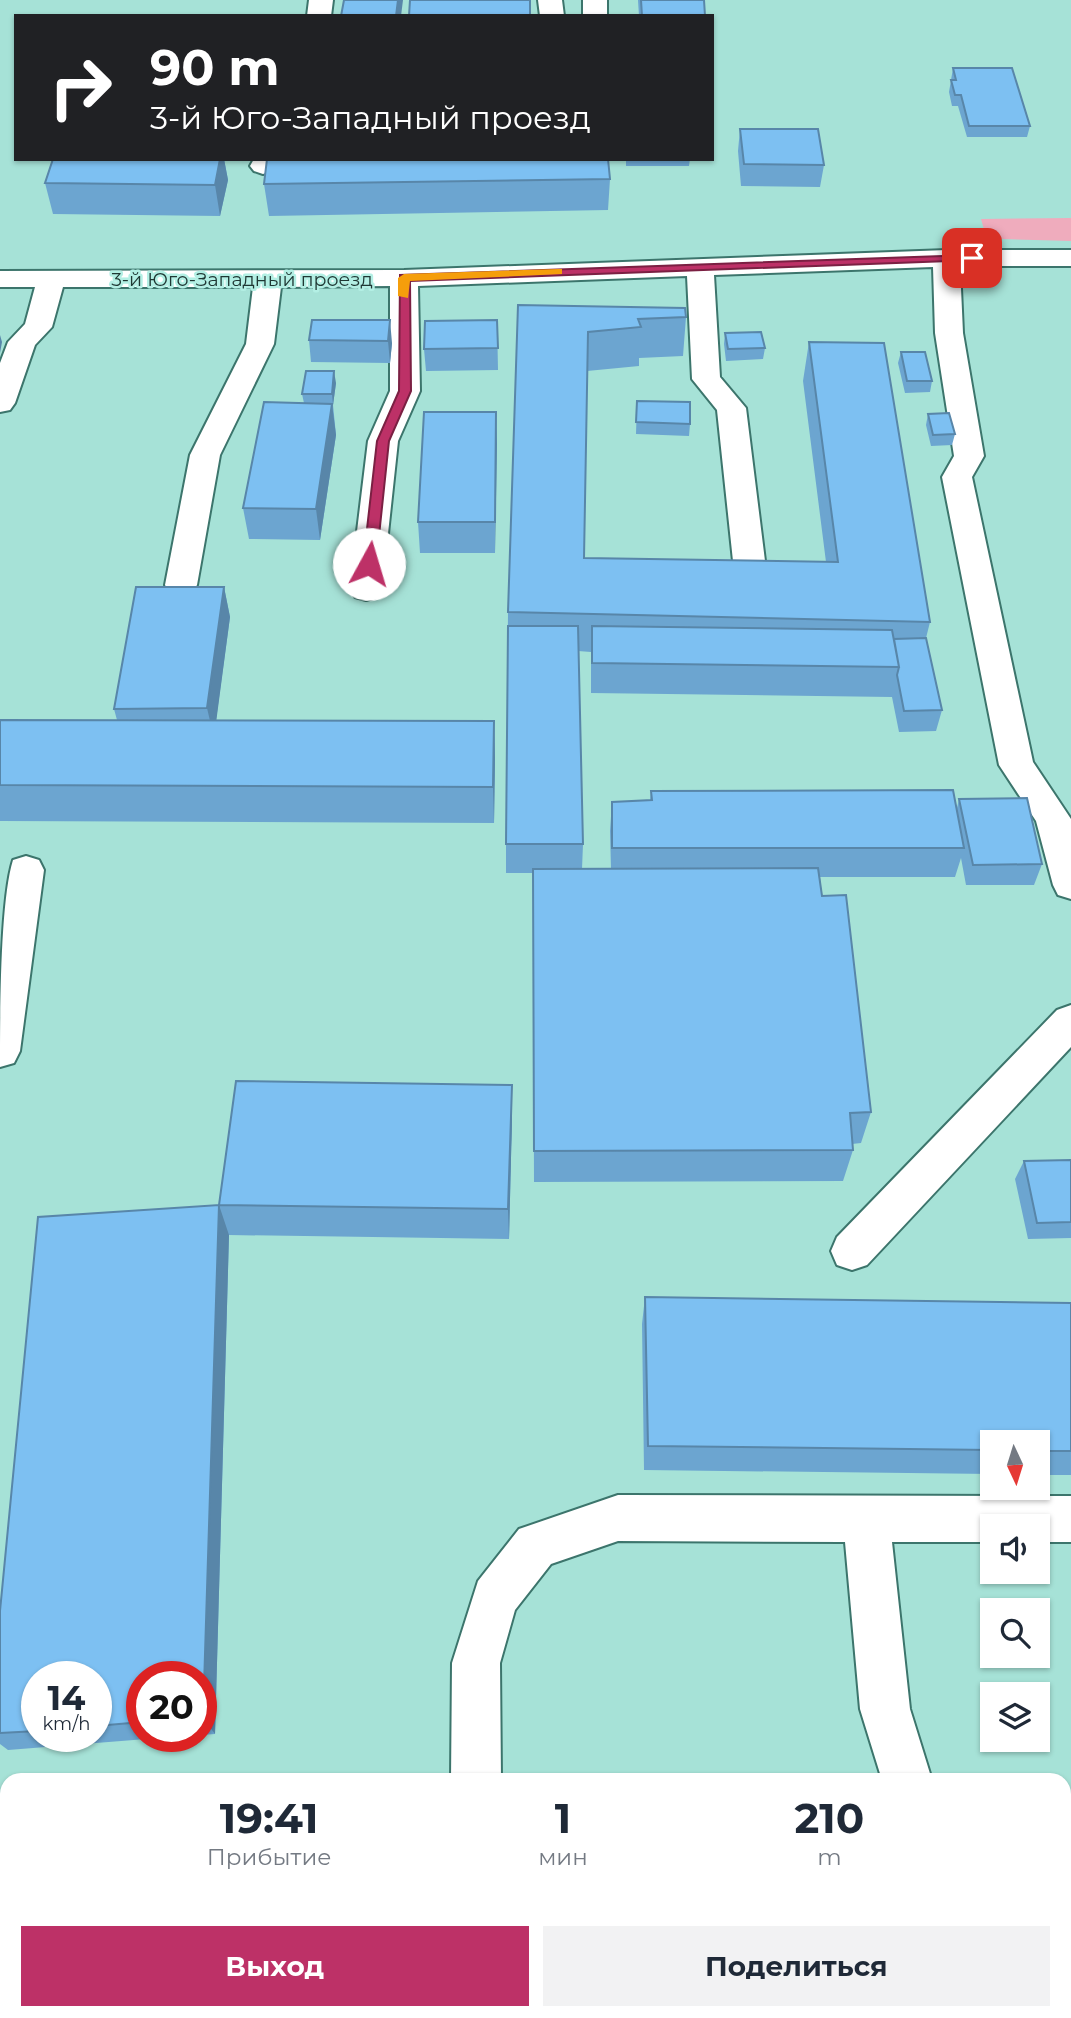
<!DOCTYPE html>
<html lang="ru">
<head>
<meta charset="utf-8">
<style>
	:root { --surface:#fff; --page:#f2f2f3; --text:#1f2937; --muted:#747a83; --accent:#bd3167 }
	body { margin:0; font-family:Montserrat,sans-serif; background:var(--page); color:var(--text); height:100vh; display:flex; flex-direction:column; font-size:26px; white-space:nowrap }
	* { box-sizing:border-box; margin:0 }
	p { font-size:23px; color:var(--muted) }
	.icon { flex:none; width:38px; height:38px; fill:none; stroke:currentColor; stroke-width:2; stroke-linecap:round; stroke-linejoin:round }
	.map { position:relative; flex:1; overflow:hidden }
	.side { position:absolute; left:0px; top:1773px; width:1071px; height:247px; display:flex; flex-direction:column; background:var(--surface); border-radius:21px 21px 0 0; box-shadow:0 2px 5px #0004 }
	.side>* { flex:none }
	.hud { position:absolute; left:14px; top:14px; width:700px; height:147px; border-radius:0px; box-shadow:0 2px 5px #0004; background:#202124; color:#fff; overflow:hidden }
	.needle { width:46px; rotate:176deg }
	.fabs { position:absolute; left:980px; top:1430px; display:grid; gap:14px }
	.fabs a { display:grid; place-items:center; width:70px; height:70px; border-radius:0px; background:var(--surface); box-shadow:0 2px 5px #0004; font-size:35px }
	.speed { position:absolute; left:21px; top:1661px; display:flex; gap:14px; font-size:35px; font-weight:700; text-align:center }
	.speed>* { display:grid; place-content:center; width:91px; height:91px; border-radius:50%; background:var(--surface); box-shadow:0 2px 5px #0004; line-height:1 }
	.speed small { font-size:18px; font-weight:400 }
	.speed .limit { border:10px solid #d22; background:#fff; color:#111 }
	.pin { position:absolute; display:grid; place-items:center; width:60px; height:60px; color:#fff; margin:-30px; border-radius:14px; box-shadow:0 4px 10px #0006 }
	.me { position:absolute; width:77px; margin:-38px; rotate:6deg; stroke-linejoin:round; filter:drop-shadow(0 0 5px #0008) }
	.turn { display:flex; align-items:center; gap:24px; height:147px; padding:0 21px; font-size:32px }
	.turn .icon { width:91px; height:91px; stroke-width:2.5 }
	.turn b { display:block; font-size:49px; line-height:60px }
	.eta { display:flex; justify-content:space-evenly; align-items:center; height:119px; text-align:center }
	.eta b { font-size:42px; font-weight:700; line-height:49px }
	.cta { display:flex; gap:14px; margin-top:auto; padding:14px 21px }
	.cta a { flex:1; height:80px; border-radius:0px; background:var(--accent); color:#fff; font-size:28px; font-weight:700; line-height:80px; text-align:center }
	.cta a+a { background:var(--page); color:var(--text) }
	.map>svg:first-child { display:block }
</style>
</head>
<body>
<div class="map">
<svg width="1071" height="2018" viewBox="0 0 1071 2018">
	<rect width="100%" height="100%" fill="#a6e2d7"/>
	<path fill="#efacbd" d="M1071 218V241L1000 239 985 233 981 219Z"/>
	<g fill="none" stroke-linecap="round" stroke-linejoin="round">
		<g stroke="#3c756c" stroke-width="4">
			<path id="minor" d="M309 0H333L331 16H307Z
				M538 0H562L564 16H540Z
				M583 0H607V16H583Z
				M254 159H280L272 171 263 174 254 171 250 166Z
				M947 250H1071V266H960L963 333 984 456 972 477 1033 762 1071 819V899L1058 895 1053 885 1036 821 999 765 942 477 954 456 935 333 933 267 714 275 720 377 746 408 765 561 760 569 749 572 738 569 733 561 717 410 692 379 687 276 418 286 420 391 398 441 382 589 377 597 366 600 355 597 350 589 368 441 390 391V286L281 287 274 344 220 455 197 585 192 593 181 596 170 593 165 585 190 455 246 344 253 287H63L52 327 35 345 15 403 10 410 0 412V363L8 342 25 324 35 287H0V271L404 270Z
				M26 856 39 860 44 870 20 1051 14 1063 0 1067C0 1017 0 901 13 860Z
				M1071 1005V1047L867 1265 852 1270 837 1265 831 1251 837 1237 1057 1010Z
				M618 1495 1071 1496V1542H1038V1526H992V1542H892L910 1709 932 1780H882L860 1709 845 1542 618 1541 551 1564 515 1610 500 1663 501 1780H451L452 1663 478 1581 519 1529Z
				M1064 1945 1071 1948V2006L1064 2003Z
				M451 2012H505V2018H451Z"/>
		</g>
		<use href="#minor" fill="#fff" fill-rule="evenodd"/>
	</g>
	<path fill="#6ca5d0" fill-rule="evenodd" d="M638 0H704L705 16H639Z
		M953 68 1030 126 1027 137H967L958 106H952L949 92Z
		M740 129 824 165 820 187 741 186 738 151Z
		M53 159H224L228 180 220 216 53 214 45 183Z
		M626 159H690L689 166H626Z
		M610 179 608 210 269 216 264 184Z
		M518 305 686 317 683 356 639 358V366L587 371 584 558 826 562 803 381 809 342 930 622 926 638 942 710 936 731 899 732 892 697 591 693V652L578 651 583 844 582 869H611L610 831 612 802 650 800 651 791 957 808 959 799 1042 864 1034 885H966L961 858 955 877H820L822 896 871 1112 861 1143 852 1144 853 1150 843 1181 534 1182 533 873H506V844L508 612Z
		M312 320 392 343 390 363 311 362 309 340Z
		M497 320 498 370 426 371 424 349Z
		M725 333 765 348 763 359 726 361 724 344Z
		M901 352 932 381 930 392 905 393 898 363Z
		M336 383 333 405 336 435 320 540 249 539 243 508 304 403 302 394Z
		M637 401 690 424 689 436 636 434Z
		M496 412 495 553H420L418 522Z
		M928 414 955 434 952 445 931 446 926 425Z
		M224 587 230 617 216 720 494 721 495 758 494 823 0 821V720H117L114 709Z
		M512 1085V1117L509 1239 229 1235 215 1734 201 1735V1676H142V1736H184L8 1750 0 1744V1611L219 1205ZM37 1676H96V1736H37Z
		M1071 1160V1238L1028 1239 1015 1179 1024 1161Z
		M645 1297 1071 1303V1475H1038V1442H992V1474L644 1470 642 1324Z"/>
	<path fill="#5886a9" d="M398 0H403L401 16H396Z
		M220 159H224L228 180 220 216 215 185Z
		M390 320 392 343 390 363 388 341Z
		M0 335 2 342 0 353Z
		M334 371 336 383 333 405 332 394Z
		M332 404 336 435 320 540 316 509Z
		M496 412 497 444 495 553V522Z
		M224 587 230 617 214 738 207 708Z
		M494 721 495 758 494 823 493 787Z
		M512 1085V1117L509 1239 508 1209Z
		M219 1205 229 1235 215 1734 203 1718Z
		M383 2012H390L389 2018H383Z"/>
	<path fill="#7dc0f2" stroke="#5886a9" stroke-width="2" d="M344 0H398L396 16H341Z
		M410 0H530V16H409Z
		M641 0H704L705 16H642Z
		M953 68H1012L1030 126H969L961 95H955L951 80H956Z
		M740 129H818L824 165 744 164Z
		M53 159H220L215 185 45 183Z
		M267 159H608L610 179 264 184Z
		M518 305 685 308 686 317 638 319 641 327 588 332 584 558 838 562 809 342 884 343 930 622 508 612Z
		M312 320H390L388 341 309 340Z
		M497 320 498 348 424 349 425 321Z
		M761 332 765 348 728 349 725 333Z
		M901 352H925L932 381H907Z
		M306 371H334L332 394H302Z
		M637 401 690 402V424L636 422Z
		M264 402 332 404 316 509 243 508Z
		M424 412H496L495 522H418Z
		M949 413 955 434 933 435 928 414Z
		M136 587H224L207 708 114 709Z
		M508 626H578L583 844H506Z
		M592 626 892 630 899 667 592 663Z
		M926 638 942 710 904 711 897 675 899 667 894 639Z
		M0 720 494 721 493 787 0 785Z
		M953 790 964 848H612V802L652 800 651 791Z
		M1027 798 1042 864 973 865 959 799Z
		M818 868 822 896 846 895 871 1112 850 1113 853 1150 534 1151 533 869Z
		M236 1081 512 1085 508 1209 219 1205Z
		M1071 1160V1222L1037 1223 1024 1161Z
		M219 1205 203 1718H201V1676H142V1722L96 1726V1676H37V1731L0 1733V1611L38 1217Z
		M645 1297 1071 1303V1451H1038V1442H992V1450L648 1446Z
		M26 2012H383V2018H25Z"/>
	<path fill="#bd3167" stroke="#7b2043" stroke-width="2" d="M972 255 977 258 976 260 410 281 411 391 389 441 376 564 369 569 363 564 377 441 399 391 400 275Z"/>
	<path fill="#f59e0b" d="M558 269H562V274L410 281 408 298 398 296V278L404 274Z"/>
	<g text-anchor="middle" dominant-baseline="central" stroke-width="5" stroke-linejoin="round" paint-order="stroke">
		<g font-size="19" fill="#1f3733" stroke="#b3efe4">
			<text x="242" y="279">3-й Юго-Западный проезд</text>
		</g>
	</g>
</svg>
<div class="fabs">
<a><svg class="needle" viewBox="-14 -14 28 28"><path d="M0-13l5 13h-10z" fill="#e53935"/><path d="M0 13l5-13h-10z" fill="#747a83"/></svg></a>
<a><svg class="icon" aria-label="sound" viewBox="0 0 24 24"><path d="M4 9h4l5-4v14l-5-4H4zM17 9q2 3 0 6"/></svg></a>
<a><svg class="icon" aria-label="search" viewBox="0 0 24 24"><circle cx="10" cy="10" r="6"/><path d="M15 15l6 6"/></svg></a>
<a><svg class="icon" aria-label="layers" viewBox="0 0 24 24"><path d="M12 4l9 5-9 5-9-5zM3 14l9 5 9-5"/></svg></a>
</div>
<div class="speed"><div>14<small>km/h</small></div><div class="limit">20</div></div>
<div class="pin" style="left:972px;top:258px;background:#d93025"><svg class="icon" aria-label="arrive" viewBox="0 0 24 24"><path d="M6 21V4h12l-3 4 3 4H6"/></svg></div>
<svg class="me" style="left:369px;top:564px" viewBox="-20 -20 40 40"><circle r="19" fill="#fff"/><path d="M0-13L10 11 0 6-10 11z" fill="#bd3167"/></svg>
<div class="hud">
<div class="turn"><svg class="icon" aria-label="right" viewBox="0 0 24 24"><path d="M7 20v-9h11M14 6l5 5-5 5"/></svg><div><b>90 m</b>3-й Юго-Западный проезд</div></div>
</div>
<section class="side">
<div class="eta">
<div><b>19:41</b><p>Прибытие</p></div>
<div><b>1</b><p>мин</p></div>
<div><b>210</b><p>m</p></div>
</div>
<div class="cta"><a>Выход</a><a>Поделиться</a></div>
</section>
</div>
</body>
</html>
